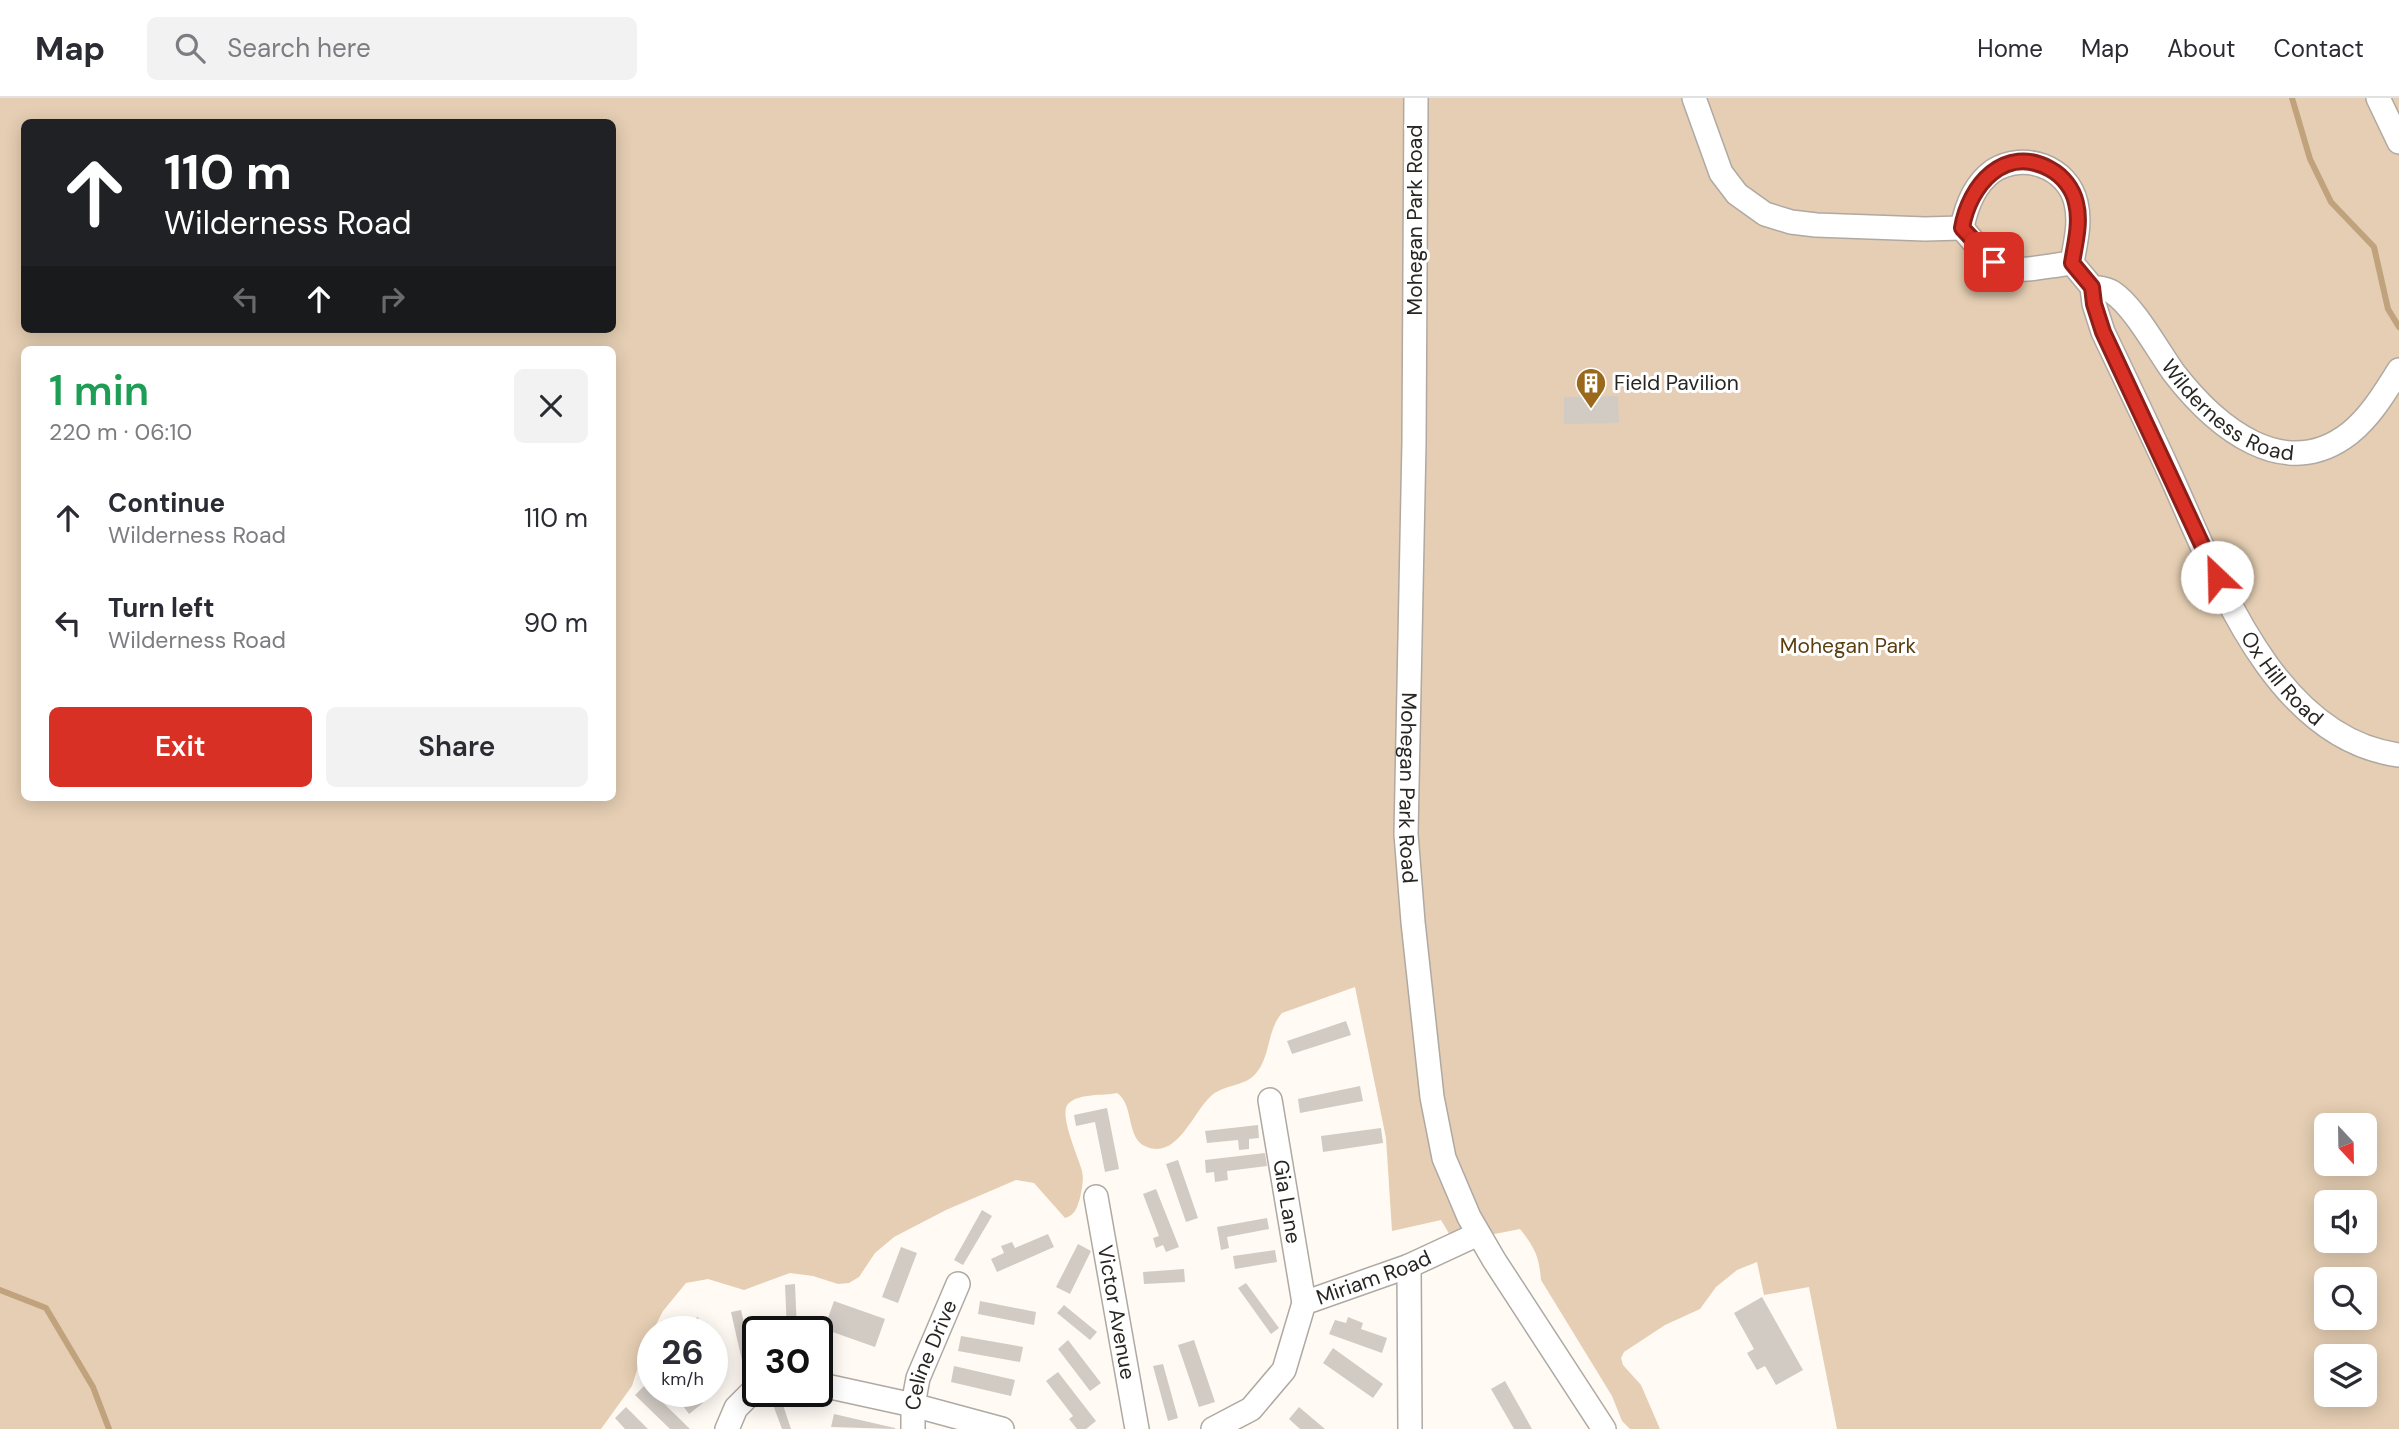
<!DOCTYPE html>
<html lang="en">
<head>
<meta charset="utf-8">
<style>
	:root { --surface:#fff; --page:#f2f2f3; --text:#2b2b33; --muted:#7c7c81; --line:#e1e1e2; --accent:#d93025 }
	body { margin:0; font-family:"DM Sans",sans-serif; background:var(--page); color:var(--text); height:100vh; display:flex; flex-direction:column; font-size:26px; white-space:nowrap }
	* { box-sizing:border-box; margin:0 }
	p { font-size:23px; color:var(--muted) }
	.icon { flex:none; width:38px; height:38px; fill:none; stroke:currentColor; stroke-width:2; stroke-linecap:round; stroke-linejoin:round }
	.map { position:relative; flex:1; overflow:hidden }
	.panel { position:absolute; left:21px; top:248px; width:595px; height:455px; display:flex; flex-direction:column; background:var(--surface); border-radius:10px; box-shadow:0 4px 18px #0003 }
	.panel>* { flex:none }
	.hud { position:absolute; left:21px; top:21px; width:595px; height:214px; border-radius:10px; box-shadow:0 4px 18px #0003; background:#202124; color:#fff; overflow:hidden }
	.needle { width:46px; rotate:158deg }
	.fabs { position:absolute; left:2314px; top:1015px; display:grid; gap:14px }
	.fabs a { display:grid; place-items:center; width:63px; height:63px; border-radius:10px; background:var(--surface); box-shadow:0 4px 18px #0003; font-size:35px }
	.speed { position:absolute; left:637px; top:1218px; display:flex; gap:14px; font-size:35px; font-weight:700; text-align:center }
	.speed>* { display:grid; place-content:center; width:91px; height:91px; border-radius:50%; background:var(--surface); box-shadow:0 4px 18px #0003; line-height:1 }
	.speed small { font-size:18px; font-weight:400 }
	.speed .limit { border:4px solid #111; border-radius:10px; background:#fff; color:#111 }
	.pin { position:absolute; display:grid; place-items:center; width:60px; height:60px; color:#fff; margin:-30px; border-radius:14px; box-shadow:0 4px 10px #0006 }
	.me { position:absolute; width:77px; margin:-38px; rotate:336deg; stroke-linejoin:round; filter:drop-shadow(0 0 5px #0008) }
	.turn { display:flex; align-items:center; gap:24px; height:147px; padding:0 28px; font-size:32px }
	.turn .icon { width:91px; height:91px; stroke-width:2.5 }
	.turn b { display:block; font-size:49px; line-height:60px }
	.lanes { display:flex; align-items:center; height:66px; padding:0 28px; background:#0003; justify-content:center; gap:35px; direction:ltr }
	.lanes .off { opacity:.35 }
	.round { display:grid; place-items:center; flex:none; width:74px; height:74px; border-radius:10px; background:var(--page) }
	.headline { display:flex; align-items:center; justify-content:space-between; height:119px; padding:0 28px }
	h1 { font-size:42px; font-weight:600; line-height:52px; color:#1e9e55 }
	.button { display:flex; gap:14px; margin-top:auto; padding:14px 28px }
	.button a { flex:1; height:80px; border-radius:10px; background:var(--accent); color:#fff; font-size:28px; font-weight:600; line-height:80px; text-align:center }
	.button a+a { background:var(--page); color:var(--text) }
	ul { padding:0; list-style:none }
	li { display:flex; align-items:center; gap:21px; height:105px; padding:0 28px }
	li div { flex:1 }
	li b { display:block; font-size:26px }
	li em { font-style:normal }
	header { display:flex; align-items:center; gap:42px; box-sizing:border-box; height:98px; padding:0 35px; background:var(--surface); border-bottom:2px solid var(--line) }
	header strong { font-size:33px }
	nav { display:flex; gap:38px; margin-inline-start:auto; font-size:24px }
	.search { width:490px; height:63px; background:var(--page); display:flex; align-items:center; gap:18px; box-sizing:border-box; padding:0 24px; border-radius:10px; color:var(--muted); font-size:26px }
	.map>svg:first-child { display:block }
</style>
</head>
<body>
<header>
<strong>Map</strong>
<div class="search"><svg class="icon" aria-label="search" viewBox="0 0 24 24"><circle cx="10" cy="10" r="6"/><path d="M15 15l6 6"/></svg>Search here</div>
<nav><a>Home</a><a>Map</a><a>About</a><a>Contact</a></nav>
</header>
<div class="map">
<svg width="2399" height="1331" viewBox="0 0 2399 1331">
	<rect width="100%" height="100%" fill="#fffaf4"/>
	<path fill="#e5ceb3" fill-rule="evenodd" d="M0 0H2399V1331H1837L1809 1189 1764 1197 1757 1164 1737 1172 1716 1189 1700 1211 1665 1227 1624 1254 1621 1260 1623 1267 1641 1287 1660 1331H1630L1622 1323 1612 1298 1541 1182C1539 1158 1535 1150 1520 1131L1454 1144 1441 1122 1392 1133 1386 1040 1355 889 1282 915C1267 932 1271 956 1257 974 1247 989 1222 986 1210 999 1193 1015 1177 1061 1147 1049 1125 1041 1135 1007 1117 995 1102 998 1081 995 1069 1005 1057 1014 1079 1060 1082 1073 1084 1082 1082 1090 1080 1100 1077 1110 1075 1117 1065 1120L1034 1085 1016 1082 946 1112 894 1139 875 1155 859 1179 849 1185 838 1186 813 1178 790 1175 744 1192 708 1181 686 1185 663 1213 644 1250 632 1288 601 1331H0ZM24 24H612V231H24ZM24 252H612V700H24ZM2326 1027H2364V1066H2326ZM2326 1104H2364V1143H2326ZM2326 1181H2364V1220H2326ZM2326 1258H2364V1297H2326Z"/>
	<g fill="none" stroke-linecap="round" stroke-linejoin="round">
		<path stroke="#c0a27d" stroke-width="6" d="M2292 0 2310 61 2331 104 2374 149 2388 211 2399 229
			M0 1192 46 1210 93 1289 109 1331"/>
	</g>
	<path fill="#d1cbc4" d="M1618 298 1619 325 1564 326V299Z
		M1346 923 1351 937 1292 956 1287 943Z
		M1360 988 1363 1003 1300 1015 1298 1001Z
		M1107 1010 1119 1071 1105 1074 1095 1024 1076 1028 1074 1017Z
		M1258 1027 1259 1040 1249 1041V1051L1239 1052 1238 1042 1207 1045 1205 1033Z
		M1381 1030 1383 1045 1323 1054 1321 1038Z
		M1265 1055 1267 1068 1227 1073 1228 1082 1215 1084 1214 1074 1206 1075 1205 1062Z
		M1178 1062 1198 1120 1186 1124 1166 1066Z
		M1156 1091 1179 1149 1166 1154 1163 1147 1156 1150 1153 1140 1159 1138 1143 1096Z
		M982 1112 992 1118 963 1167 954 1162Z
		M1267 1120 1269 1131 1227 1139 1229 1150 1221 1152 1217 1129Z
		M1048 1136 1054 1149 997 1174 991 1161 1004 1155 1001 1148 1012 1144 1015 1150Z
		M1078 1146 1091 1153 1070 1196 1056 1189Z
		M901 1149 917 1155 898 1205 882 1199Z
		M1275 1152 1277 1164 1235 1171 1233 1158Z
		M1184 1171 1185 1184 1144 1186 1143 1174Z
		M1246 1185 1279 1230 1271 1236 1238 1190Z
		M795 1186 797 1234H787L785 1187Z
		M1762 1199 1803 1272 1776 1287 1765 1268 1757 1272 1747 1255 1754 1251 1734 1215Z
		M834 1203 885 1221 875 1249 824 1231Z
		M980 1203 1036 1214 1034 1227 978 1216Z
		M1064 1207 1097 1234 1090 1242 1057 1215Z
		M741 1212 753 1265 743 1267 731 1214Z
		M698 1219 704 1234H686L683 1226Z
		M1348 1219 1363 1225 1361 1231 1387 1240 1382 1255 1329 1236 1335 1222 1346 1225Z
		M961 1238 1023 1249 1020 1264 958 1253Z
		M1068 1242 1101 1285 1090 1293 1058 1251Z
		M1194 1242 1215 1304 1199 1309 1178 1247Z
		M1333 1250 1383 1286 1373 1300 1323 1265Z
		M712 1252 722 1275 712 1280Z
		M1163 1266 1178 1320 1168 1323 1153 1268Z
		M954 1268 1015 1282 1011 1298 951 1284Z
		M1058 1274 1096 1323 1086 1331H1077L1069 1321 1073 1318 1046 1283Z
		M1505 1283 1532 1331H1514L1491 1291Z
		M645 1287 690 1331H670L635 1297Z
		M672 1293H695L703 1305 689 1316Z
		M781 1301 791 1331H782L772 1304Z
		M626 1309 648 1331H625L615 1320Z
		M1299 1309 1325 1331H1300L1289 1321Z
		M834 1316 895 1330V1331L831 1329Z"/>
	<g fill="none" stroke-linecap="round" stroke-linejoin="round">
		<g stroke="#afa9a2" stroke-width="26">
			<g id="minor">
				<path id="s1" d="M1416 0 1414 345 1406 736 1413 824 1432 999 1444 1060 1469 1119 1494 1162 1604 1331"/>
				<path d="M1694 0 1721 75 1737 96 1765 116 1791 124 1816 127 1925 131 1962 130"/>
				<path d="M2378 0 2399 44"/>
				<path id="s2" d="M2072 165C2010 173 2005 183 1962 130 1966 109 1975 86 1993 73 2024 53 2068 69 2076 105 2081 125 2075 146 2072 165L2092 189C2098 190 2106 190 2112 194 2134 208 2158 253 2174 275 2215 328 2284 387 2350 335 2371 318 2385 294 2399 272"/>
				<path id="s3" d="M2092 189 2094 206 2103 234C2126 282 2149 330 2171 378 2216 477 2273 641 2399 657"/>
				<path id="s4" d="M1270 1002 1304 1205"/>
				<path id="s5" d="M1096 1099 1137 1331"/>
				<path d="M1409 1168 1410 1331"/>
				<path d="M817 1286 913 1307 1002 1331"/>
				<path d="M727 1331 736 1310 758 1288"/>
				<path id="s6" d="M913 1331V1307L918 1280 958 1186"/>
				<path id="s7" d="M1213 1331 1251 1311 1284 1272 1304 1205 1409 1168 1478 1136"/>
			</g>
		</g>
		<use href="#minor" stroke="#fff" stroke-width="23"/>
	</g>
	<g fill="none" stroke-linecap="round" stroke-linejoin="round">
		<g stroke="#8d1f18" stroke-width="18">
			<path id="route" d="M1994 164 1962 130C1969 87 2005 46 2050 71 2063 78 2073 91 2076 105 2081 124 2075 146 2072 165L2092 189 2094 206 2103 234 2217 479"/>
		</g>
		<use href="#route" stroke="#d93025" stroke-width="12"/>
	</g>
	<defs>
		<g id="building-pin" transform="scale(1.575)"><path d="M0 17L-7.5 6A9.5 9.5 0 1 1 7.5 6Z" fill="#9a691c" stroke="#fff"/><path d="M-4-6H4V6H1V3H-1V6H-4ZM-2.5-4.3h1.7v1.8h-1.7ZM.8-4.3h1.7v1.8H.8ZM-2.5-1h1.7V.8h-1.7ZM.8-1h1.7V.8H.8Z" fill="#fff"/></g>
	</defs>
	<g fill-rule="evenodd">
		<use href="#building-pin" x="1591" y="285"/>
	</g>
	<g text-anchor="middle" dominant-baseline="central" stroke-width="6" stroke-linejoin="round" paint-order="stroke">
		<g font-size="21" fill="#282623" stroke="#fff">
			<text transform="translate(1415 122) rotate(-90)">Mohegan Park Road</text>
			<text stroke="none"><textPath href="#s2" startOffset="579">Wilderness Road</textPath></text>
			<text stroke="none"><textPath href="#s3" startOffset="438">Ox Hill Road</textPath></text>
			<text stroke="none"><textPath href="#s1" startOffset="690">Mohegan Park Road</textPath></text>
			<text stroke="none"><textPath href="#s4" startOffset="103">Gia Lane</textPath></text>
			<text stroke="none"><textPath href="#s7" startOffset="238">Miriam Road</textPath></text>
			<text stroke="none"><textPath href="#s5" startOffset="117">Victor Avenue</textPath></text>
			<text stroke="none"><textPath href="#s6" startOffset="77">Celine Drive</textPath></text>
		</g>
		<g font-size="21" fill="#282623" stroke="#fff" text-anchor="start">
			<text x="1614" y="285">Field Pavilion</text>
		</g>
		<g font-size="21" fill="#5c3e0f" stroke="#fff">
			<text x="1848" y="548">Mohegan Park</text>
		</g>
	</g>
</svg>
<div class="fabs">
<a><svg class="needle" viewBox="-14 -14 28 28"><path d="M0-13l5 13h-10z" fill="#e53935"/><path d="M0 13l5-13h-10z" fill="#7c7c81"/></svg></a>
<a><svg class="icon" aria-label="sound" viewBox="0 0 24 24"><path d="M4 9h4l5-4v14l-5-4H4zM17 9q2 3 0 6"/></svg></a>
<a><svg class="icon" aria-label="search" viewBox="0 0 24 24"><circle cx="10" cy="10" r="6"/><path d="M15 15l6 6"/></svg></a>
<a><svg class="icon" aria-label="layers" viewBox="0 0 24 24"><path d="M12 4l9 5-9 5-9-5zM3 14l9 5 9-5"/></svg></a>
</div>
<div class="speed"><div>26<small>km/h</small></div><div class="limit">30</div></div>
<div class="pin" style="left:1994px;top:164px;background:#d93025"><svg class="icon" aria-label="arrive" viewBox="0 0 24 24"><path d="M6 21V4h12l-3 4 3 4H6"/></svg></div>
<svg class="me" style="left:2217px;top:479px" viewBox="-20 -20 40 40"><circle r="19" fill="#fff"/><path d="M0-13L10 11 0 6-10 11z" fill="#d93025"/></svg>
<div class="hud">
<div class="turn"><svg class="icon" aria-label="ahead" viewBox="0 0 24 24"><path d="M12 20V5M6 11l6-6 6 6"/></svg><div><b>110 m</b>Wilderness Road</div></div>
<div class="lanes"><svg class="icon off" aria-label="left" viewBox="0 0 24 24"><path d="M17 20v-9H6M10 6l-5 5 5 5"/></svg><svg class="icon" aria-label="ahead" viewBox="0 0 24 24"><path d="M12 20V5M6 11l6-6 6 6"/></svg><svg class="icon off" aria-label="right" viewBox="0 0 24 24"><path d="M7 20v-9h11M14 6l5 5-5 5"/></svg></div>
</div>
<section class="panel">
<div class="headline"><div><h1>1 min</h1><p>220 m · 06:10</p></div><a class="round"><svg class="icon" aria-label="close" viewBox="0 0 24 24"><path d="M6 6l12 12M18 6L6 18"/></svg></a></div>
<ul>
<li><svg class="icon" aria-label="ahead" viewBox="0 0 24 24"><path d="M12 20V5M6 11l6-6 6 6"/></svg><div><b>Continue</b><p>Wilderness Road</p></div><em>110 m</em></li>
<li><svg class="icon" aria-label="left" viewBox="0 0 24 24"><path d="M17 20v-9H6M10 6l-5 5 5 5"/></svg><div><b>Turn left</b><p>Wilderness Road</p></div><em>90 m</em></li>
</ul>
<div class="button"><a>Exit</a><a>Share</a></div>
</section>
</div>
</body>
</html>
